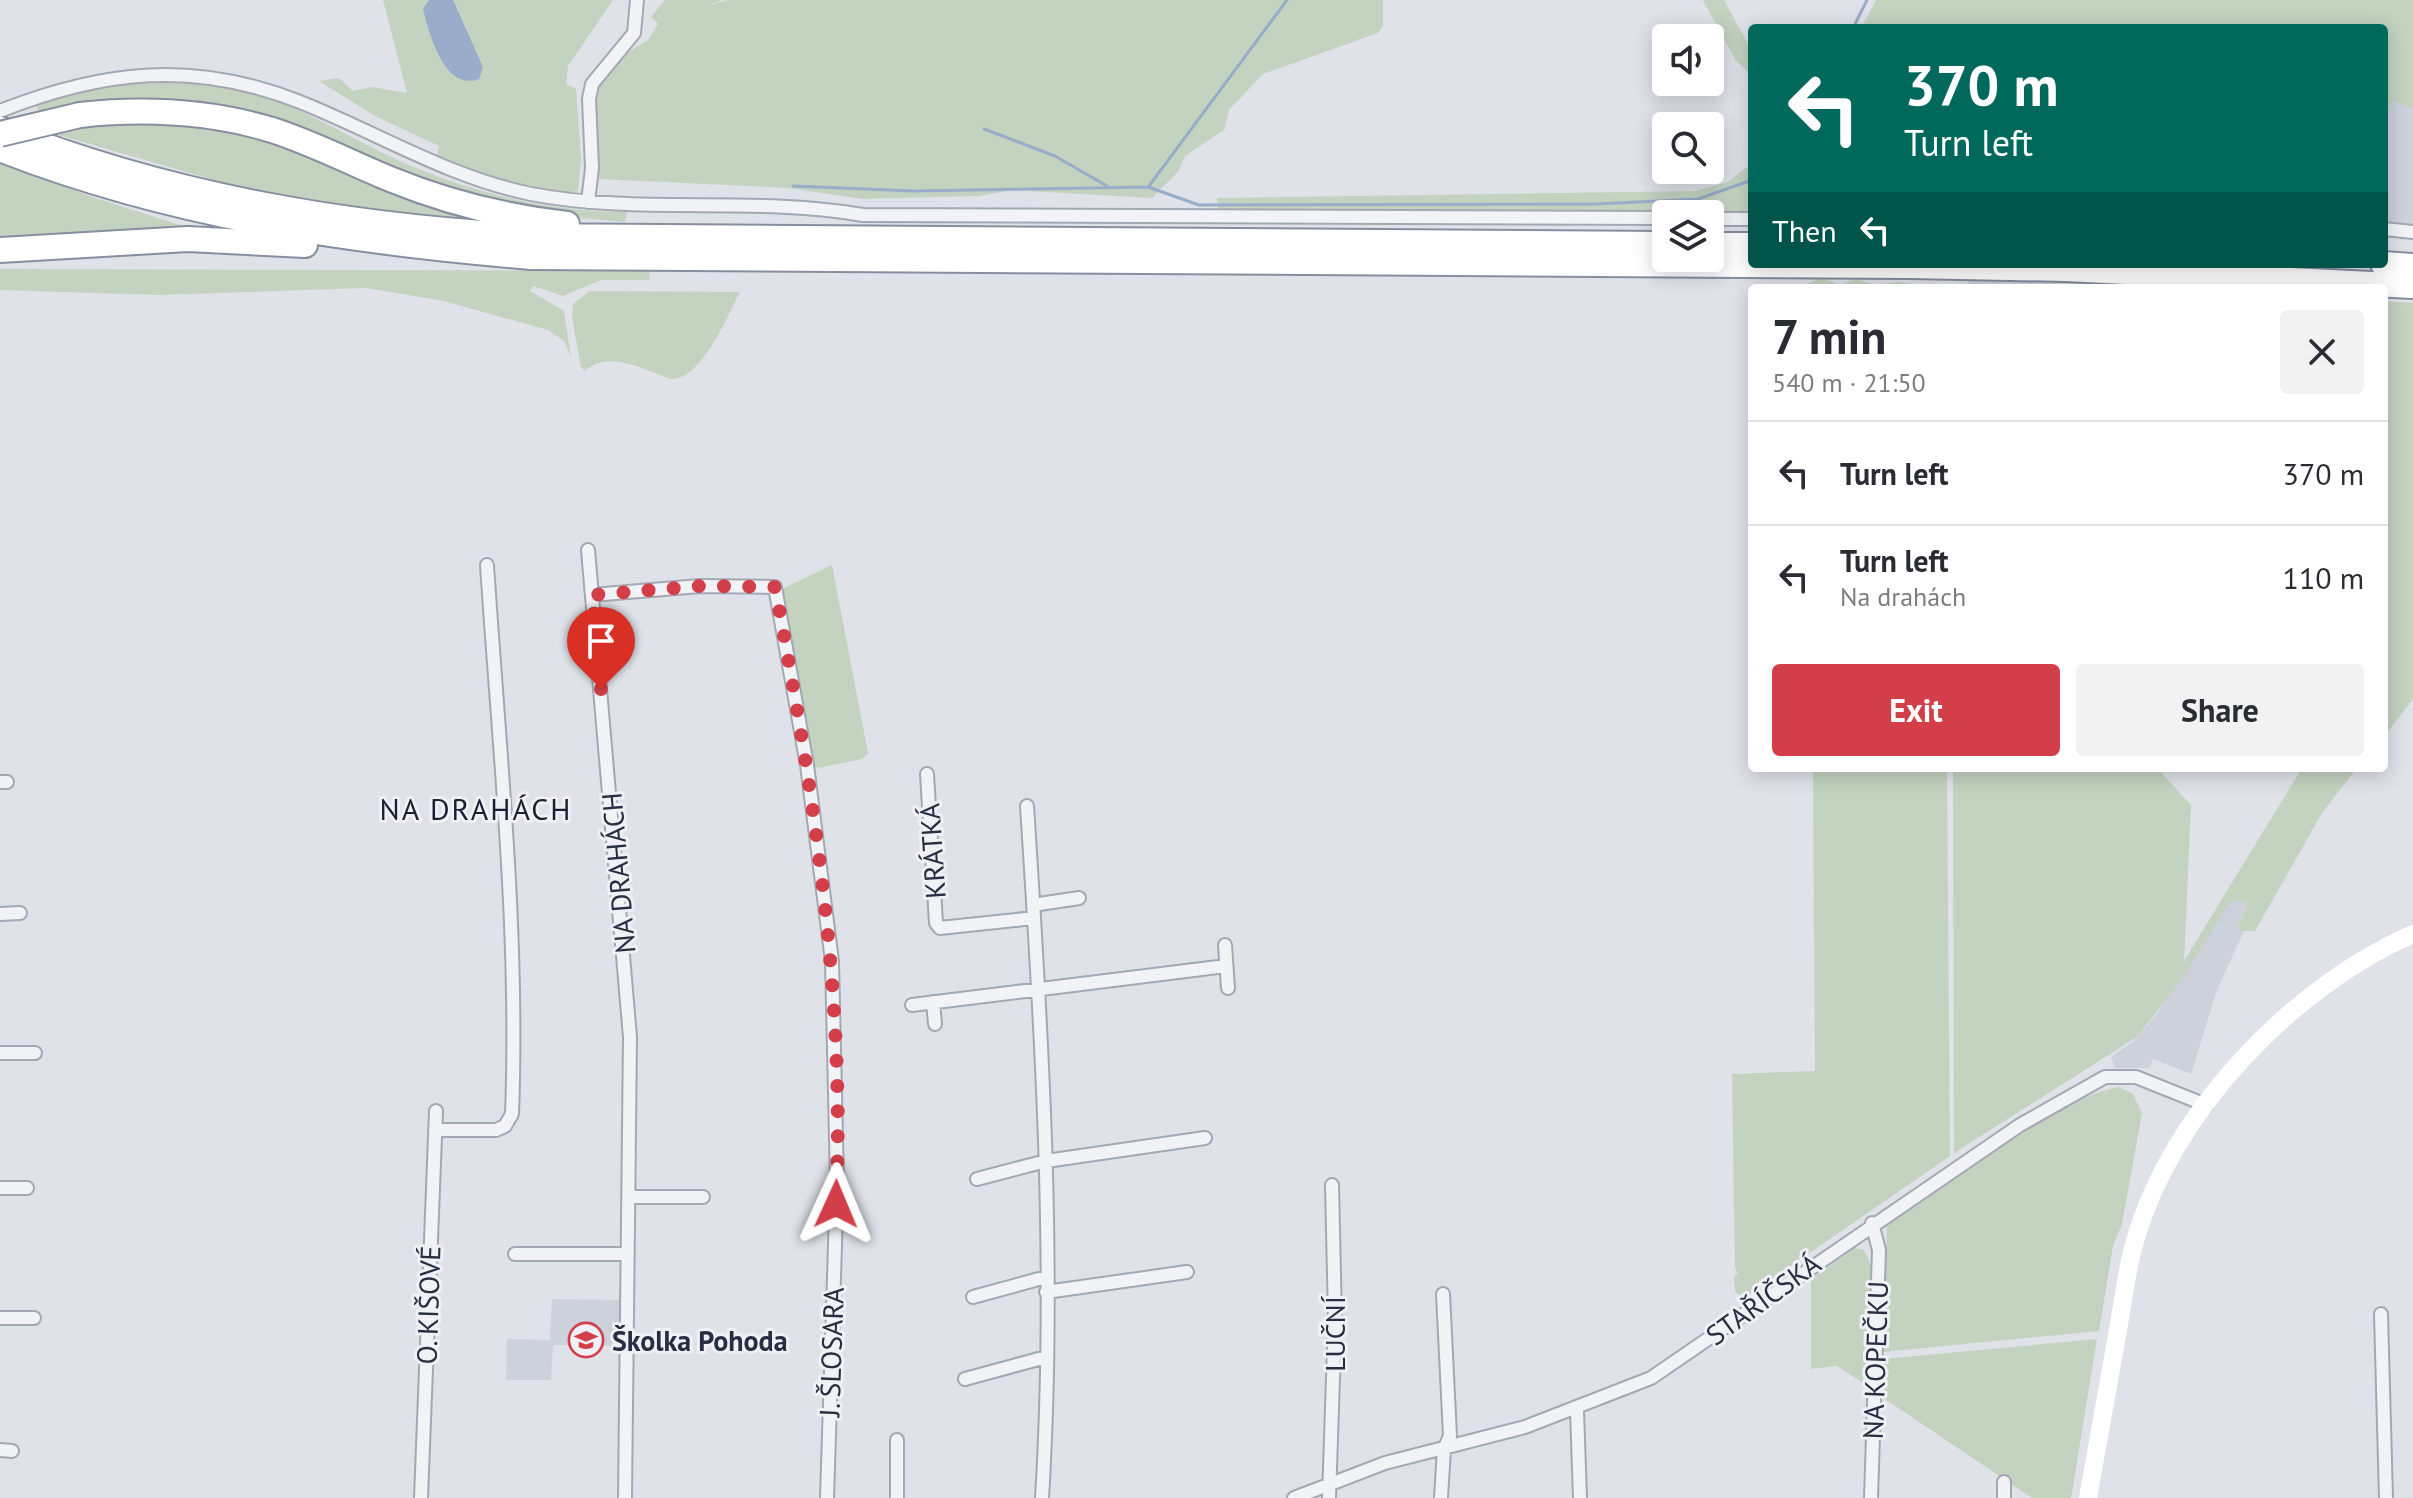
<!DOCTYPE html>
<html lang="en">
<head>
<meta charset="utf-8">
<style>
	:root { --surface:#fff; --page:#f2f2f3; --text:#2b2b33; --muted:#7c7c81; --line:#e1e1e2; --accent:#d33f48 }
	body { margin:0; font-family:"PT Sans",sans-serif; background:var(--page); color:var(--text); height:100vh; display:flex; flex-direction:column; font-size:30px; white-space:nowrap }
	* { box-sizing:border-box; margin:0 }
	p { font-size:26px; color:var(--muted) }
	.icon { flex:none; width:44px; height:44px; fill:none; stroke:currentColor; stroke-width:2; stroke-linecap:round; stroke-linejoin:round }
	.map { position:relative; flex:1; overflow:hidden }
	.panel { position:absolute; left:1748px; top:284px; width:640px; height:488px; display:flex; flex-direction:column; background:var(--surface); border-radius:8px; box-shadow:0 4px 20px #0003 }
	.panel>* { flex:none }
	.banner { position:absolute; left:1748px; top:24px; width:640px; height:244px; border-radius:8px; box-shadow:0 4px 20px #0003; background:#00695c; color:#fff; overflow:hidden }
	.controls { position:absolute; left:1652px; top:24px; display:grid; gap:16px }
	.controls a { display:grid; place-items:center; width:72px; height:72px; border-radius:8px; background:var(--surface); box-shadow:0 4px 20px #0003; font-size:40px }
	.pin { position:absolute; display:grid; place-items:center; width:68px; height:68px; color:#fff; margin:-82px -34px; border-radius:50% 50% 50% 0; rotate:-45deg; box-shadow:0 0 8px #0007 }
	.pin .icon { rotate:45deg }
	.me { position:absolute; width:88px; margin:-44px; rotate:1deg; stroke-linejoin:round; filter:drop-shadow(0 0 6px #0008) }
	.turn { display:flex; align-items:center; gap:28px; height:168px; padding:0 24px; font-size:36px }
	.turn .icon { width:104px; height:104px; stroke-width:2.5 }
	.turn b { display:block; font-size:56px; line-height:68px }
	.then { display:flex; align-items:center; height:76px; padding:0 24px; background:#0003; gap:16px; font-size:30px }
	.round { display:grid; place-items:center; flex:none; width:84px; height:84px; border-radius:8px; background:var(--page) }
	.overview { display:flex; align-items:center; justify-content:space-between; height:136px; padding:0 24px }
	h1 { font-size:48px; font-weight:700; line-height:60px }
	.button { display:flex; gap:16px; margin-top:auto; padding:16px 24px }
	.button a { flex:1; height:92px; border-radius:8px; background:var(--accent); color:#fff; font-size:32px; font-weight:700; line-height:92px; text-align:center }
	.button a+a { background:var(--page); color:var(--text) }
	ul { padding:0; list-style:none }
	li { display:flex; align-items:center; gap:24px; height:104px; padding:0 24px; border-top:2px solid var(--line) }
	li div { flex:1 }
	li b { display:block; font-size:30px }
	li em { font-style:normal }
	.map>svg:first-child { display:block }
</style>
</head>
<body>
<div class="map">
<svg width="2413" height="1498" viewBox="0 0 2413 1498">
	<rect width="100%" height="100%" fill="#dfe2e9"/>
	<path fill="#cdd1db" d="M2394 101 2413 109V228L2384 224V117Z
		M1972 278 2152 283 2172 288H1964Z
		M2231 901H2246L2247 906 2237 926 2244 931 2217 990 2191 1074 2153 1059 2149 1068H2115L2111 1057 2134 1041 2155 1016Z
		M552 1299 622 1300 621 1346 553 1345 551 1380H506L507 1339 550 1340Z"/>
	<path fill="#c3d3c0" d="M383 0H613L568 66 566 84 576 89 581 159 578 191C537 199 476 173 436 159L439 146 375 116 319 81 339 78 353 91 372 87 407 93Z
		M665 0H722L709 5 728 0H1383V26L1378 33 1263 74 1229 110 1224 130 1185 156 1178 172 1152 198 1013 190 979 196 862 199 789 188 599 179 593 101 597 85 620 57 648 40 658 24 651 17Z
		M1703 0H1724L1752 51V75L1736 61Z
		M1876 0H2413V109L2394 101 2384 117V28H1861Z
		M156 80C189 82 222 84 253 93 310 110 360 145 414 167 481 195 554 212 627 212L625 222 542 215 486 203 225 109 167 100 87 104 40 113 36 104 75 90Z
		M184 120 283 141 467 219 335 205 228 184 45 131 81 124Z
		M0 162 95 198 186 227 0 241Z
		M1752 163V213L1218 210 1217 198 1696 191 1728 182Z
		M0 269 649 271 650 280H601L563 296 533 286 530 291 564 311 571 357 564 341 548 330 444 301 366 288 160 295 0 290Z
		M1822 278 1840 285 1856 279 1876 285 1898 282 1944 288 1798 287Z
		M589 291 740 292C727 316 702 380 671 379 644 370 609 349 585 371L581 367 572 317 573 304Z
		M2384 301 2413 303V699L2384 737Z
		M832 565 868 753 862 759 818 768 811 764 782 589Z
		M1813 768H1947L1950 1156 1743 1299 1735 1291 1734 1276 1738 1274 1735 1267 1732 1074 1815 1071Z
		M1953 768H2157L2191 805 2184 961 2302 768H2357L2322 813 2255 931H2244L2237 926 2247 906 2246 901H2231L2180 982 2137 1037 1954 1153Z
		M2119 1087 2133 1094 2142 1113 2122 1224 2113 1246 2099 1331 1883 1352 1888 1309 1884 1308 1887 1225C1937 1191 2065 1094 2119 1087Z
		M1855 1248 1864 1250 1872 1267 1869 1387 1837 1366 1811 1369V1279Z
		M2097 1339 2071 1498H2032L1882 1397 1883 1359Z"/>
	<path fill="#99acca" d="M429 0H453L483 67 479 79C444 92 429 33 423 9Z"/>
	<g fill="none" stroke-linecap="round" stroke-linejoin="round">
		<path stroke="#99acca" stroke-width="3" d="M1853 28 1867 0
			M984 129 1055 156 1107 186
			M793 186 913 191 1148 187 1199 205 1597 204 1698 199 1752 180
			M1149 186 1287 0"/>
		<g stroke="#a4a8b3" stroke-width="16">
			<path id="street" d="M0 111C104 70 194 60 300 102 378 133 448 177 531 194 640 215 754 196 863 215L1666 218
				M588 202 592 168 589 99 592 84 634 33 637 0
				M1710 219H1752
				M2384 229 2413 232
				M588 550 630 1037 625 1498
				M592 595 700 586 775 587 807 765 832 961 837 1182 827 1498
				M927 774 936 923 940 928 1034 918
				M0 782H7
				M1027 806C1042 1036 1056 1268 1042 1498
				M1033 905 1079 898
				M0 914 20 913
				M1225 945 1228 988
				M933 1002 935 1024
				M912 1005 1226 966
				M0 1053H35
				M435 1130H496L505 1126 512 1114C519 931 499 748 487 565
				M977 1179 1046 1161 1205 1138
				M0 1188H27
				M629 1197H703
				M515 1254H628
				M1046 1292 1187 1272
				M973 1297 1046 1277
				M2381 1314 2386 1498
				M0 1318H34
				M965 1379 1046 1357
				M1577 1410 1580 1498
				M0 1450 12 1451
				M421 1498 436 1111
				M897 1498V1440
				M1294 1498 1385 1463 1525 1427 1651 1378 2020 1125 2105 1077H2136L2206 1105
				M1329 1498 1335 1318 1332 1185
				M1441 1498 1444 1449 1450 1436 1443 1294
				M1871 1498 1879 1250 1872 1223
				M2004 1498V1482"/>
		</g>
		<g stroke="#868ea0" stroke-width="28">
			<path id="highway" d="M80 115C145 108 209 111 272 130 313 143 351 163 390 179 446 202 507 217 567 224
				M0 129C170 196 346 226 527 236L1666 244
				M0 149C171 216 350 242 531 257L1910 266 2066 269 2413 286
				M1710 245H1752
				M0 250 188 239 305 245
				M2383 264 2413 266"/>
		</g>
		<use href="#street" stroke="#f2f3f7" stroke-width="12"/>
		<path stroke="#fff" stroke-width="18" d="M2088 1498C2098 1440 2109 1382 2119 1324 2124 1297 2127 1267 2135 1241 2171 1113 2293 986 2413 934"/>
		<use href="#highway" stroke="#fff" stroke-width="24"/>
		<g stroke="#868ea0" stroke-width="28" stroke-linecap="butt">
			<path id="highway-bridge" d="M0 134 80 115"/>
		</g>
		<use href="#highway-bridge" stroke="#fff" stroke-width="24"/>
	</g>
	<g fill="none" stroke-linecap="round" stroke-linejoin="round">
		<path stroke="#d33f48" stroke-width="14" stroke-dasharray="0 25.2" d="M601 689 592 595 700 586 775 587C813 790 846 996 836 1204"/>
	</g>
	<defs>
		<g id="school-ring" transform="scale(1.8)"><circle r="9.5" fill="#eff1f6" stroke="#d33f48" stroke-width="1.5"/><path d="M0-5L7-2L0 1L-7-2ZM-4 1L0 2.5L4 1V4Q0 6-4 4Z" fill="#d33f48"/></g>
	</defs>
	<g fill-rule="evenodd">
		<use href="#school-ring" x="586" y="1340"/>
	</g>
	<g text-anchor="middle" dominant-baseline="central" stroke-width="6" stroke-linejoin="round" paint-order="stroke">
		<g font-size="28" fill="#272e41" stroke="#eff1f6">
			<text transform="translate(932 851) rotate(-94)">KRÁTKÁ</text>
			<text transform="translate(618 873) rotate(-95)">NA DRAHÁCH</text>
			<text transform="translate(1763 1299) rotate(-36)">STAŘÍČSKÁ</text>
			<text transform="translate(428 1305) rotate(-88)">O. KIŠOVÉ</text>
			<text transform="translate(1334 1334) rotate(-90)">LUČNÍ</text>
			<text transform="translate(831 1352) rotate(-88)">J. ŠLOSARA</text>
			<text transform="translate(1875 1360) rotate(-88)">NA KOPEČKU</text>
		</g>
		<g font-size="28" font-weight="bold" fill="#272e41" stroke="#eff1f6" text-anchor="start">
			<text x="612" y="1340">Školka Pohoda</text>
		</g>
		<g font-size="30" letter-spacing="2" fill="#1a2031" stroke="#eff1f6">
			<text x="476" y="808">NA DRAHÁCH</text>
		</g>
	</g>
</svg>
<div class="controls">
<a><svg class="icon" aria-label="sound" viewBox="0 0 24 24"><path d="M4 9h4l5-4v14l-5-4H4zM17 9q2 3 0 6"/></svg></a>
<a><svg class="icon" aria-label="search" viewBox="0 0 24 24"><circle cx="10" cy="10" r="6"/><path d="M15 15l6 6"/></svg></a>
<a><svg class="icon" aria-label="layers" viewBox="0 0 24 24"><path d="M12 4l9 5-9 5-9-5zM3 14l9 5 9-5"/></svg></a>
</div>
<div class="pin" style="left:601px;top:689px;background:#d93025"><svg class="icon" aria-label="arrive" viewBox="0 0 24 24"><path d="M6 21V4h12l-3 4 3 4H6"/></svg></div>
<svg class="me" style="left:836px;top:1204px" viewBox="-20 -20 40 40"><path d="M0-17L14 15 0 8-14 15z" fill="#d33f48" stroke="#fff" stroke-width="4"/></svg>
<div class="banner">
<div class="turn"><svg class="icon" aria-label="left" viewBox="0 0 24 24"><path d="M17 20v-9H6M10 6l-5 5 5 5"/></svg><div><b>370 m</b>Turn left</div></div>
<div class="then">Then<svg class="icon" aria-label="left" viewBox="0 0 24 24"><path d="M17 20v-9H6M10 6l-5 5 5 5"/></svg></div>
</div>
<section class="panel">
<div class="overview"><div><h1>7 min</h1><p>540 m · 21:50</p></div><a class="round"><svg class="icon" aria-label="close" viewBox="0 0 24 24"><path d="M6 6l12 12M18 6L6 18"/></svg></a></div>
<ul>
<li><svg class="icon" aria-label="left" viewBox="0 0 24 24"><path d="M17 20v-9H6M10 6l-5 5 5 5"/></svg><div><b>Turn left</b></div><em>370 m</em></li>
<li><svg class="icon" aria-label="left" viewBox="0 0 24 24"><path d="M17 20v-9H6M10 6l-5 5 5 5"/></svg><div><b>Turn left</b><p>Na drahách</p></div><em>110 m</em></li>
</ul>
<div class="button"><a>Exit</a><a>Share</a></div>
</section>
</div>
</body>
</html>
